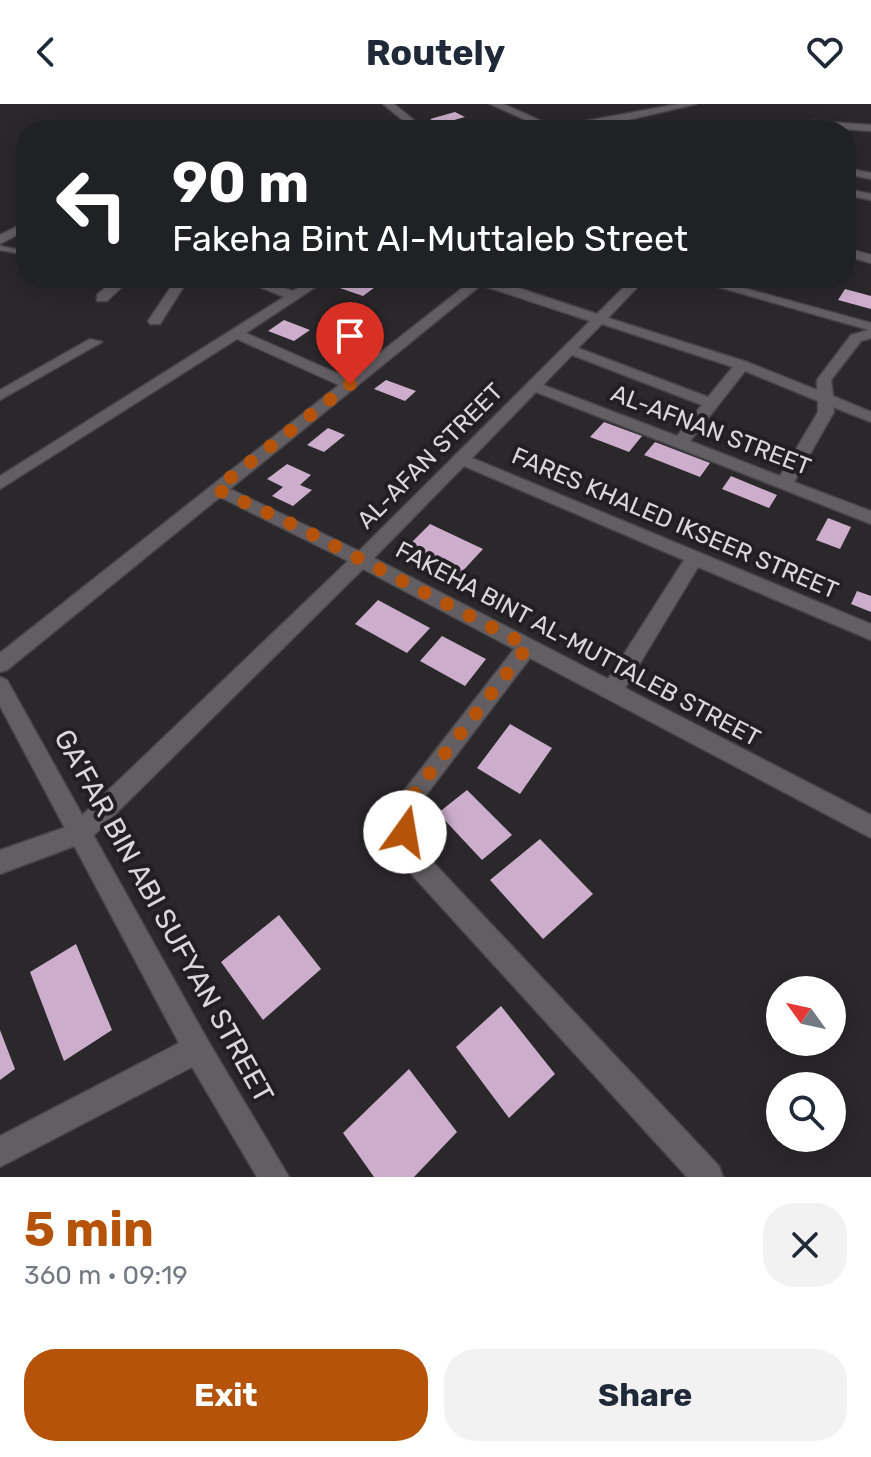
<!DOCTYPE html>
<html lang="en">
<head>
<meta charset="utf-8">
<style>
	:root { --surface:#fff; --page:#f2f2f3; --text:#1f2937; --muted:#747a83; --accent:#b45309 }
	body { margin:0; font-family:Rubik,sans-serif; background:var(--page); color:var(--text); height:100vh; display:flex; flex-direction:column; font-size:30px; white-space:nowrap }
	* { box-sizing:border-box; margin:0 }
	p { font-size:26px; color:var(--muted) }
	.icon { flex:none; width:44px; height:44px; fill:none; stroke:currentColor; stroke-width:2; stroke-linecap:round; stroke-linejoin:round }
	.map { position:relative; height:1073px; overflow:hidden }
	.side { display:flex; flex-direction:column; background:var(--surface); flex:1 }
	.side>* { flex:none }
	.banner { position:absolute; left:16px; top:16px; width:840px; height:168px; border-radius:32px; box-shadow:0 4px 20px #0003; background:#202124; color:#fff; overflow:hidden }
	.needle { width:52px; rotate:303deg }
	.buttons { position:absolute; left:766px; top:872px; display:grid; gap:16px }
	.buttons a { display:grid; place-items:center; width:80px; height:80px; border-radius:50%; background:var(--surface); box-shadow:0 4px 20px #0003; font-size:40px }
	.pin { position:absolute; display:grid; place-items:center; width:68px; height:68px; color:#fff; margin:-82px -34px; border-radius:50% 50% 50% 0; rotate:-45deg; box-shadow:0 0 8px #0007 }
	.pin .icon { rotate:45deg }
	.me { position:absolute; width:88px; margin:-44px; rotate:13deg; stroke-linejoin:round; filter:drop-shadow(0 0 6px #0008) }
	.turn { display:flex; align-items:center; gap:28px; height:168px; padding:0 24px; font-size:36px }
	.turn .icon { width:104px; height:104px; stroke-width:2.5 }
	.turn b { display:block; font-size:56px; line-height:68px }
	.round { display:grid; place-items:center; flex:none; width:84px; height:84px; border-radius:32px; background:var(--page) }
	.summary { display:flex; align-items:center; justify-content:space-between; height:136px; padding:0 24px }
	h1 { font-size:48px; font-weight:700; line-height:60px; color:var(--accent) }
	.action { display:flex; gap:16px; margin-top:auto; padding:16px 24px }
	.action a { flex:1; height:92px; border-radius:32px; background:var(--accent); color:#fff; font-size:32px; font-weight:700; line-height:92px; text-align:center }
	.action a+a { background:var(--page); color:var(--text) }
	header { display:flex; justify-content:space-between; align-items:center; height:104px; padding:0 24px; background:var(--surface); font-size:36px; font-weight:700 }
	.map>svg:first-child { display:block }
</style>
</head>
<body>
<header><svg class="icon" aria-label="back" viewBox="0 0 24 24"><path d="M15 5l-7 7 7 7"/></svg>Routely<svg class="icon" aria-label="heart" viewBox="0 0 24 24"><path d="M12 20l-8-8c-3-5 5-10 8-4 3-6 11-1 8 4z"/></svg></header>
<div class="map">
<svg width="871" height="1073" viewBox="0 0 871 1073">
	<rect width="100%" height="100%" fill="#2b282b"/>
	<path fill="#ccaecc" d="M455 8 465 13 440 20 430 15Z
		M346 174H368L382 178 363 192 334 182Z
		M845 185 871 192V205L838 196Z
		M284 216 310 226 294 237 268 227Z
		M386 276 416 287 405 297 374 285Z
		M604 318 642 332 629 348 590 333Z
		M328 324 345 331 324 348 307 341Z
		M655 338 710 359 700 373 644 351Z
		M287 360 311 371 300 381 312 386 293 402 272 392 283 383 267 375Z
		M731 372 777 391 769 404 722 385Z
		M828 414 851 423 840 445 816 436Z
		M430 420 483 445 459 471 406 444Z
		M857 487 871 492V508L851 500Z
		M378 496 430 524 407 549 355 520Z
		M442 532 486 555 465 582 420 557Z
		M510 620 552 644 520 690 477 664Z
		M467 686 512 731 482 756 438 709Z
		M540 735 593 790 543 835 490 776Z
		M279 811 321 865 263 916 221 858Z
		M76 840 112 926 64 957 30 868Z
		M501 902 555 970 509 1014 456 943Z
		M0 926 15 965 0 976Z
		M409 965 457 1028 414 1073H374L343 1029Z"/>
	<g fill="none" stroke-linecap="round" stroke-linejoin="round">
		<g stroke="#474447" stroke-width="3">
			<path id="lane" d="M0 142 26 147V151L0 146Z"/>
		</g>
		<g stroke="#474447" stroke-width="3">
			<path id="street" d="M383 0H394L426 26H415Z
				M490 0H503L559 25 548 26Z
				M598 17 624 24 626 26 595 22Z
				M814 17 871 21V27L814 23 782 26Z
				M846 64 871 69V75L846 70Z
				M846 85 871 90V96L846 91Z
				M846 144 871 151V159L846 152Z
				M117 174H131L107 197H97V191Z
				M177 174H189L160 220H150L148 217Z
				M238 174H256L293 187 314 174H329L246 229 348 274 470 178 465 174H488L597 210 633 174H646L608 214 747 258 817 286V276L851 231 869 226 687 174H707L871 219V234L861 237 831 276 833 292 871 308V318L833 303 834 308 794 378 871 407V420L536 288 472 354 871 520V536L698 463 625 584 871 711V734L530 554 420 699 417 727 431 756 719 1062 723 1073H687L413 772 393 728 397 696 514 545 363 465 88 737 0 770V746L72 721 348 457 220 393 7 566 0 568V549L339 281 237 235 0 385V372L284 193ZM481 181 590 217 359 447 230 385ZM602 220 733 263 708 293 578 244ZM572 251 702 301 677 332 543 281ZM745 267 818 297V308L780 372 690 337ZM464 362 684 456 608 575 374 454Z
				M90 235 102 238 0 296V286Z"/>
		</g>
		<g stroke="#474447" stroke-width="3">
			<path id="secondary" d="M678 0H696L598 23 538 26Z
				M26 118V126L0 140V131Z
				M0 573 7 576 207 935 289 1073H257L192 963 0 1063V1032L179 939 0 602Z"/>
		</g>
		<use href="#lane" fill="#625e62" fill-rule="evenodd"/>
		<use href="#street" fill="#625e62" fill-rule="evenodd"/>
		<use href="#secondary" fill="#625e62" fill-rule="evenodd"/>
	</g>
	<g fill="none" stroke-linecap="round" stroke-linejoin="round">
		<path stroke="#b45309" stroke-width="14" stroke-dasharray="0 25.2" d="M350 280 216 385 298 423 528 542 409 696 405 728"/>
	</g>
	<g text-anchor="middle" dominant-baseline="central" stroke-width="8" stroke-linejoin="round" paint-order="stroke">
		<g font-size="24" fill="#d9d7d9" stroke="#211f21">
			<text transform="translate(711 326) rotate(21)">AL-AFNAN STREET</text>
			<text transform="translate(430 352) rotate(-45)">AL-AFAN STREET</text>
			<text transform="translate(675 419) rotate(23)">FARES KHALED IKSEER STREET</text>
			<text transform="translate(578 540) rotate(28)">FAKEHA BINT AL-MUTTALEB STREET</text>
		</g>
		<g font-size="28" fill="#d9d7d9" stroke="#211f21">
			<text transform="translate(164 812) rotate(61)">GA‘FAR BIN ABI SUFYAN STREET</text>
		</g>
	</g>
</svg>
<div class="buttons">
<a><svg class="needle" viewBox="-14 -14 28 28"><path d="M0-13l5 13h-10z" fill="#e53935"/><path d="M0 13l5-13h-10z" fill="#747a83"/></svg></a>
<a><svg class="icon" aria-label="search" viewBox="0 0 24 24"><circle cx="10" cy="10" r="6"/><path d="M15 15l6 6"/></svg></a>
</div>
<div class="pin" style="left:350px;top:280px;background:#d93025"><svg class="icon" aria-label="arrive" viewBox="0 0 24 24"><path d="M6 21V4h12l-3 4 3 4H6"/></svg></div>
<svg class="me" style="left:405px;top:728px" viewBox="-20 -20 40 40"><circle r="19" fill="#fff"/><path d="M0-13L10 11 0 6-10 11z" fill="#b45309"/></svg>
<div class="banner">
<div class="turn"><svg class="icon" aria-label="left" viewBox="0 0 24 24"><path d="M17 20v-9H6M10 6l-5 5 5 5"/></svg><div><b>90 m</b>Fakeha Bint Al-Muttaleb Street</div></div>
</div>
</div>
<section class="side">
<div class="summary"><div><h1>5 min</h1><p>360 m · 09:19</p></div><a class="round"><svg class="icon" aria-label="close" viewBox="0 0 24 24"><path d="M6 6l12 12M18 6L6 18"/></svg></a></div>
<div class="action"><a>Exit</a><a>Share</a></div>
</section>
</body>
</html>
